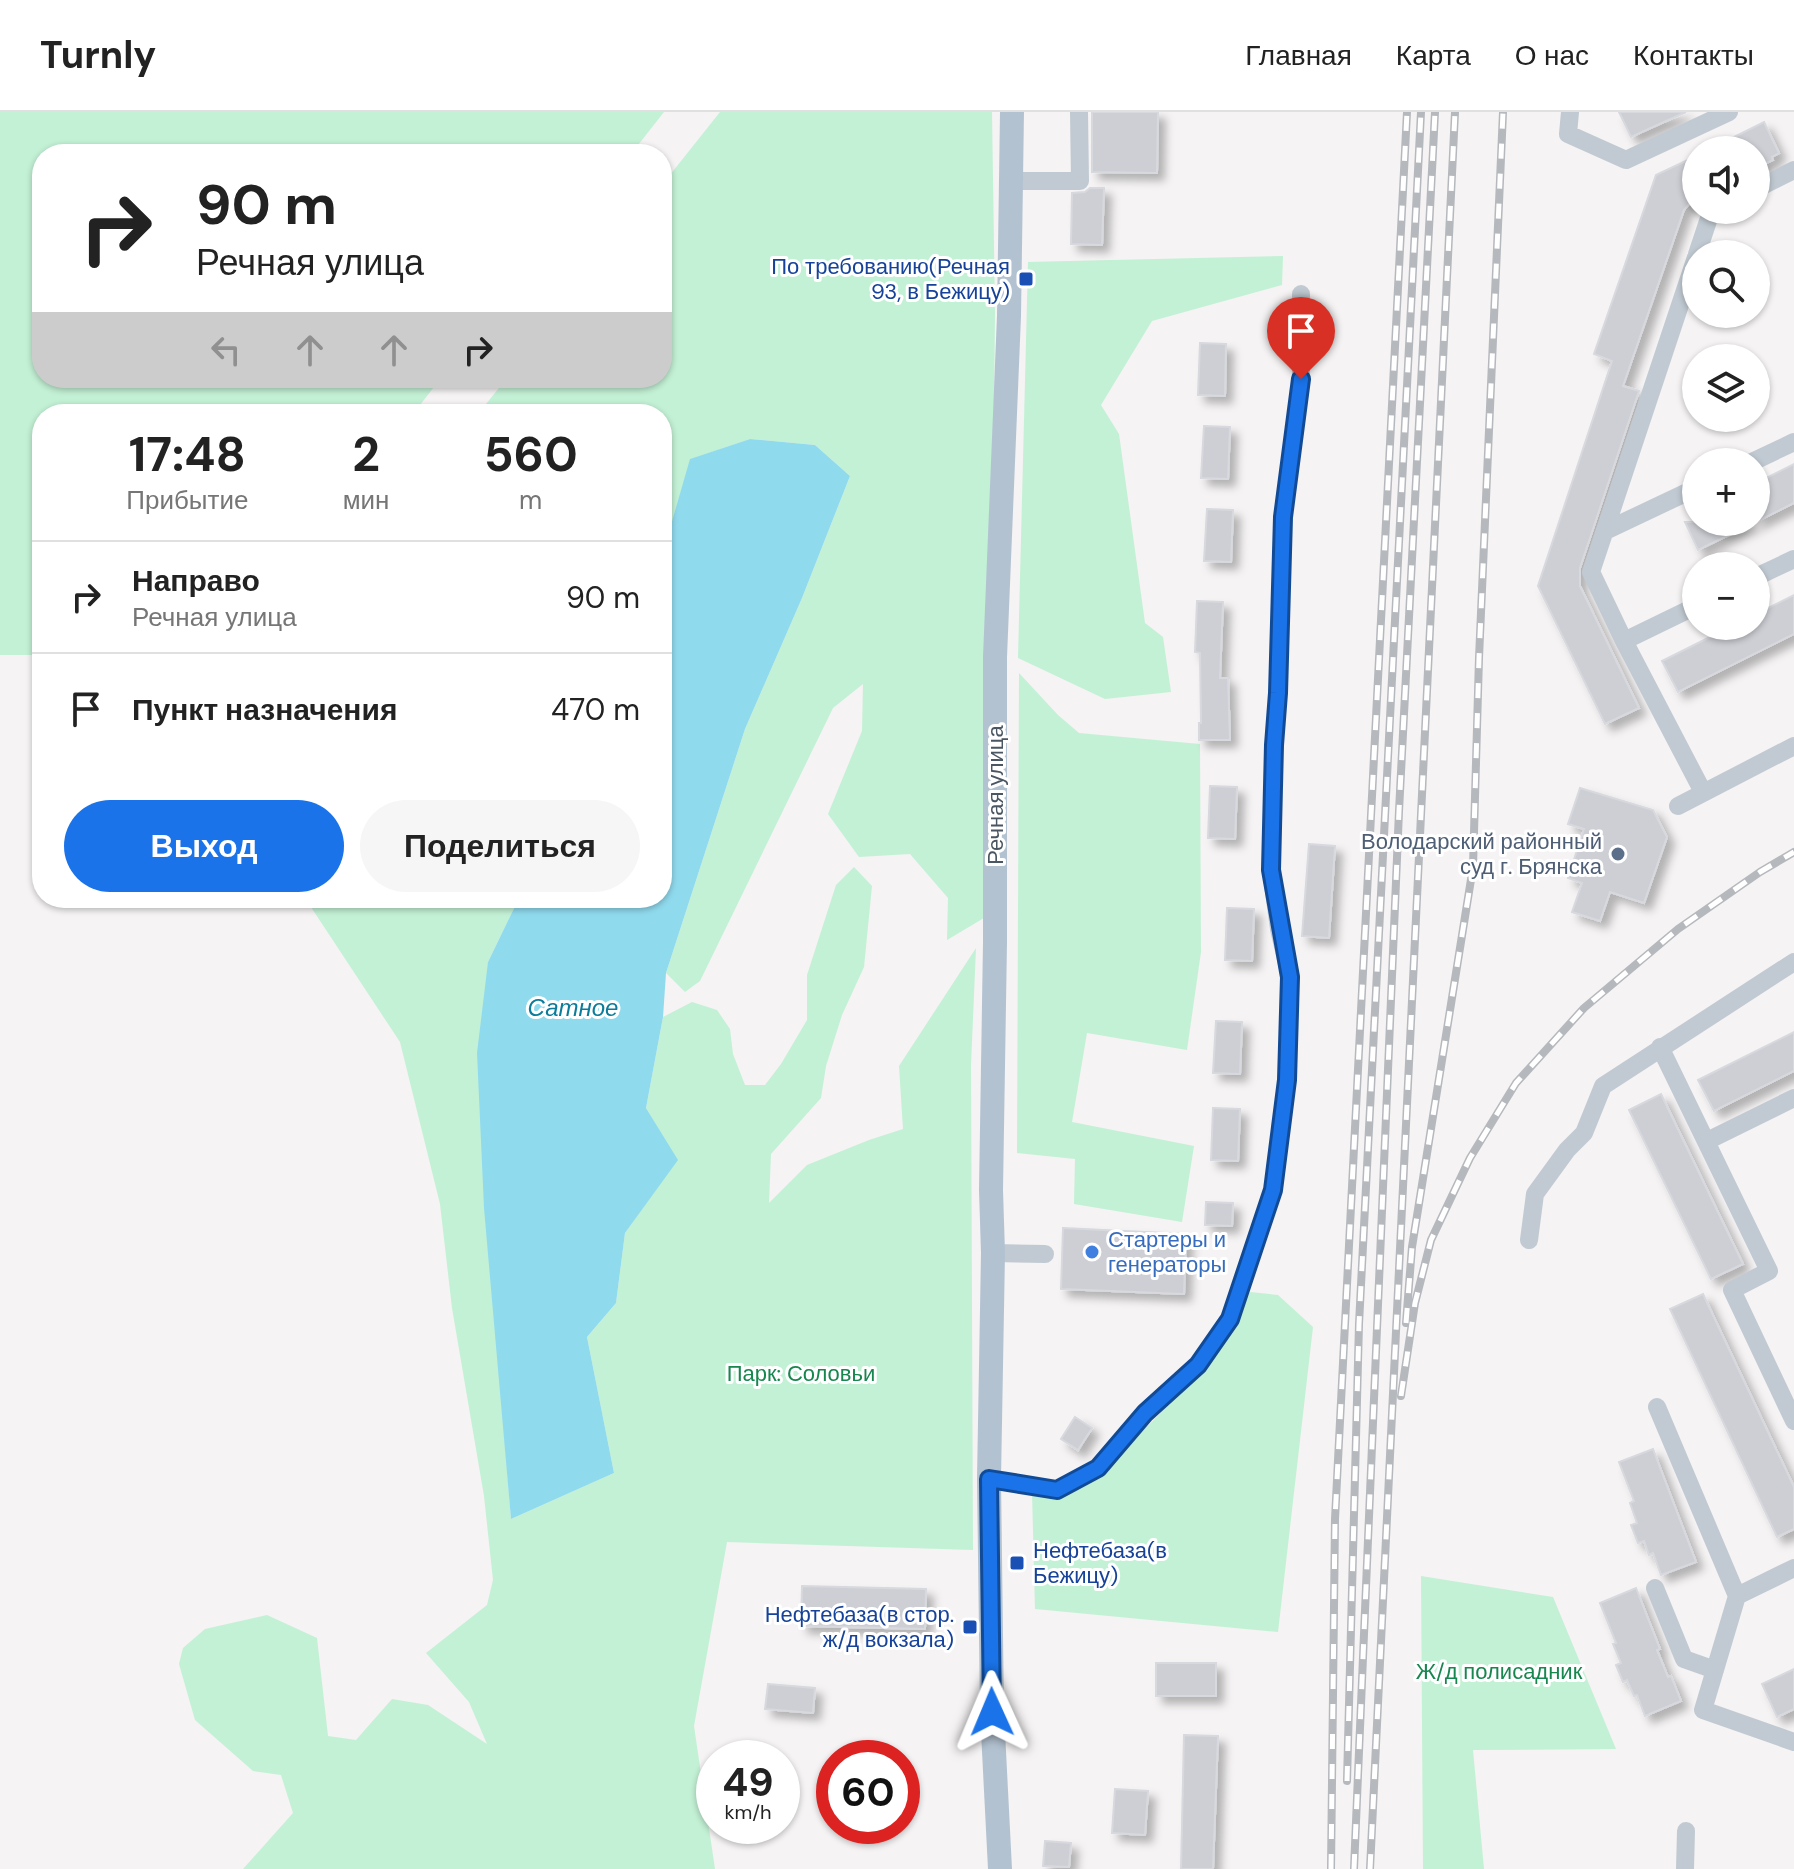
<!DOCTYPE html>
<html lang="ru">
<head>
<meta charset="utf-8">
<style>
	:root { --surface:#fff; --page:#f6f6f6; --text:#222; --muted:#767676; --line:#e0e0e0; --accent:#1a73e8 }
	body { margin:0; font-family:"DM Sans",sans-serif; background:var(--page); color:var(--text); height:100vh; display:flex; flex-direction:column; font-size:30px; white-space:nowrap }
	* { box-sizing:border-box; margin:0 }
	p { font-size:26px; color:var(--muted) }
	.icon { flex:none; width:44px; height:44px; fill:none; stroke:currentColor; stroke-width:2; stroke-linecap:round; stroke-linejoin:round }
	.map { position:relative; flex:1; overflow:hidden }
	.panel { position:absolute; left:32px; top:292px; width:640px; height:504px; display:flex; flex-direction:column; background:var(--surface); border-radius:32px; box-shadow:0 2px 6px #0004 }
	.panel>* { flex:none }
	.guide { position:absolute; left:32px; top:32px; width:640px; height:244px; border-radius:32px; box-shadow:0 2px 6px #0004; background:#fff; color:var(--text); overflow:hidden }
	.controls { position:absolute; left:1682px; top:24px; display:grid; gap:16px }
	.controls a { display:grid; place-items:center; width:88px; height:88px; border-radius:50%; background:var(--surface); box-shadow:0 2px 6px #0004; font-size:40px }
	.speed { position:absolute; left:696px; top:1628px; display:flex; gap:16px; font-size:40px; font-weight:700; text-align:center }
	.speed>* { display:grid; place-content:center; width:104px; height:104px; border-radius:50%; background:var(--surface); box-shadow:0 2px 6px #0004; line-height:1 }
	.speed small { font-size:20px; font-weight:400 }
	.speed .limit { border:12px solid #d22; background:#fff; color:#111 }
	.pin { position:absolute; display:grid; place-items:center; width:68px; height:68px; color:#fff; margin:-82px -34px; border-radius:50% 50% 50% 0; rotate:-45deg; box-shadow:0 0 8px #0007 }
	.pin .icon { rotate:45deg }
	.me { position:absolute; width:88px; margin:-44px; rotate:359deg; stroke-linejoin:round; filter:drop-shadow(0 0 6px #0008) }
	.turn { display:flex; align-items:center; gap:28px; height:168px; padding:0 32px; font-size:36px }
	.turn .icon { width:104px; height:104px; stroke-width:2.5 }
	.turn b { display:block; font-size:56px; line-height:68px }
	.lanes { display:flex; align-items:center; height:76px; padding:0 32px; background:#0003; justify-content:center; gap:40px; direction:ltr }
	.lanes .off { opacity:.35 }
	.eta { display:flex; justify-content:space-evenly; align-items:center; height:136px; text-align:center }
	.eta b { font-size:48px; font-weight:700; line-height:56px }
	.button { display:flex; gap:16px; margin-top:auto; padding:16px 32px }
	.button a { flex:1; height:92px; border-radius:48px; background:var(--accent); color:#fff; font-size:32px; font-weight:700; line-height:92px; text-align:center }
	.button a+a { background:var(--page); color:var(--text) }
	ul { padding:0; list-style:none }
	li { display:flex; align-items:center; gap:24px; height:112px; padding:0 32px; border-top:2px solid var(--line) }
	li div { flex:1 }
	li b { display:block; font-size:30px }
	li em { font-style:normal }
	header { display:flex; align-items:center; gap:48px; box-sizing:border-box; height:112px; padding:0 40px; background:var(--surface); border-bottom:2px solid var(--line) }
	header strong { font-size:38px }
	nav { display:flex; gap:44px; margin-inline-start:auto; font-size:28px }
	.map>svg:first-child { display:block }
</style>
</head>
<body>
<header>
<strong>Turnly</strong>
<nav><a>Главная</a><a>Карта</a><a>О нас</a><a>Контакты</a></nav>
</header>
<div class="map">
<svg width="1794" height="1757" viewBox="0 0 1794 1757">
	<defs>
		<filter id="shadow"><feDropShadow dx="7" dy="7" stdDeviation="4" flood-color="#0004"/></filter>
	</defs>
	<rect width="100%" height="100%" fill="#f5f3f3"/>
	<path fill="#c3f1d5" d="M0 0H664L631 42H42V266H441L413 302H42L41 543H0Z
		M720 0H992L995 201 989 803 947 828 948 786 910 742 859 745 828 702 862 619 863 572 833 596 700 869 685 880 666 861 745 617 802 486 850 364 815 333 750 327 691 347 662 444V302H478L507 266H662V73Z
		M1283 144 1282 173 1152 209 1101 293 1119 322 1145 511 1163 525 1171 580 1105 587 1018 546 1028 150Z
		M1019 561 1058 603 1079 621 1200 632 1201 840 1187 938 1087 921 1072 1010 1194 1034 1182 1110 1074 1092 1075 1047 1017 1041Z
		M854 755 872 774 864 855 842 903 826 954 821 986 771 1042 769 1091 807 1053 869 1028 903 1017 899 954 976 836 971 953 973 1438 727 1430 694 1614 715 1757H243L293 1701 281 1663 253 1659 195 1608 179 1552 183 1536 205 1517 267 1503 317 1526 328 1624 356 1628 392 1587 428 1593 487 1632 469 1590 426 1541 487 1493 493 1468 484 1384 452 1196 440 1092 400 930 305 786H519L488 850 493 1180 511 1407 614 1361 587 1225 616 1191 625 1121 677 1048 646 996 663 905 692 890 717 898 730 917 733 942 745 973H765L781 952 807 908V863L836 773Z
		M1250 1180 1278 1183 1313 1215 1278 1520 1035 1497 1032 1380 1102 1359 1199 1263 1231 1216Z
		M1421 1464 1553 1485 1616 1637 1473 1638 1484 1757H1423Z"/>
	<path fill="#90daee" d="M750 327 815 333 850 364 802 486 745 617 666 861 663 905 646 996 678 1048 625 1121 616 1191 587 1225 614 1361 511 1407 484 1096 477 941 488 850 519 786H662V444L690 347Z"/>
	<path fill="#cdcfd5" stroke="#d7d9de" stroke-width="2" filter="url(#shadow)" d="M1092 0H1158L1157 61 1092 60Z
		M1619 0H1686L1631 25Z
		M1764 10 1779 41 1772 45 1773 48 1756 56V38H1708Z
		M1696 44V84L1684 98 1623 274 1639 279 1580 456V474L1639 596 1605 612 1538 474 1612 249 1594 242 1656 63Z
		M1090 76H1104L1102 133 1071 132 1072 81 1085 80Z
		M1200 231 1226 232 1225 284 1198 283Z
		M1204 314 1230 315 1228 367 1201 366Z
		M1794 352V391L1756 410V371Z
		M1207 397 1233 398 1231 450 1204 449Z
		M1685 410H1756L1698 438Z
		M1794 483V522L1678 580 1662 549 1732 514H1756V502Z
		M1197 489 1223 490 1220 566H1228L1230 628H1199V611H1201L1200 541 1195 540Z
		M1210 674 1237 675 1235 727 1208 726Z
		M1580 676 1653 698 1667 725 1644 791 1610 780 1600 809 1572 800 1582 771 1568 766 1584 717 1568 712Z
		M1309 732 1335 734 1329 826 1302 824Z
		M1227 796 1254 797 1252 849 1225 848Z
		M1216 909 1242 910 1240 962 1213 961Z
		M1794 920V959L1714 999 1698 968Z
		M1661 982 1743 1152 1711 1167 1629 998Z
		M1213 996 1240 997 1238 1049 1211 1048Z
		M1206 1090 1233 1091 1232 1114 1205 1113Z
		M1063 1116 1186 1122 1184 1182 1061 1177Z
		M1703 1182 1794 1375V1417L1777 1425 1670 1197Z
		M1075 1305 1092 1316 1078 1338 1061 1327Z
		M1653 1337 1696 1450 1661 1463 1653 1441 1649 1443 1644 1429 1638 1431 1631 1413 1637 1411 1630 1391 1634 1389 1619 1350Z
		M802 1474 926 1477 925 1517 801 1514Z
		M1636 1476 1660 1537 1657 1538 1668 1565 1671 1564 1681 1589 1645 1604 1637 1583 1634 1584 1627 1568 1623 1570 1616 1553 1621 1551 1613 1532 1616 1531 1600 1491Z
		M1156 1551H1216V1584H1156Z
		M1794 1557V1597L1777 1605 1762 1572Z
		M768 1572 815 1576 813 1601 765 1597Z
		M1184 1623 1218 1624 1213 1757H1181Z
		M1115 1677 1148 1679 1145 1723 1112 1721Z
		M1045 1729 1071 1731 1069 1755 1043 1754Z"/>
	<g fill="none" stroke-linecap="round" stroke-linejoin="round">
		<path stroke="#c1cad2" stroke-width="18" d="M1570 0 1568 22 1626 48 1729 0
			M1011 69H1080L1079 0
			M1756 77 1794 58
			M1697 142 1711 100 1714 98
			M1696 145 1591 460 1624 529 1703 680
			M1752 350 1794 330
			M1605 419 1696 376
			M1756 465 1794 447
			M1624 529 1696 494
			M1678 694 1794 634
			M1660 935 1769 1159 1732 1178 1794 1309
			M1707 1029 1794 986
			M1529 1128 1535 1082 1567 1038 1584 1021 1603 974 1794 850
			M993 1141 1045 1142
			M1657 1295 1737 1484 1794 1456
			M989 1367 1057 1378 1098 1356 1145 1301 1198 1253 1230 1207 1273 1078 1287 968 1290 865 1279 817 1271 758 1274 633 1278 581 1283 405 1301 267V182
			M1655 1476 1684 1547 1715 1558
			M1737 1484 1703 1598 1794 1630
			M1685 1757 1686 1719"/>
		<path stroke="#b3c2d1" stroke-width="24" d="M1000 1757 992 1600 989 1367 993 1141 991 1078 995 830V545L1009 204 1012 0"/>
		<g stroke="#b5b8bd" stroke-width="8">
			<path id="rail" d="M1406 1211 1412 1135 1473 755 1479 546 1503 0
				M1401 1284 1415 1191 1431 1128 1470 1046 1516 971 1584 896 1678 817 1760 760 1794 740
				M1347 1669 1359 1212 1421 0
				M1331 1757 1335 1407 1407 0
				M1354 1757 1399 699 1435 0
				M1370 1757 1455 0"/>
		</g>
		<use href="#rail" stroke="#fff" stroke-width="5" stroke-dasharray="15" stroke-linecap="butt"/>
	</g>
	<g fill="none" stroke-linecap="round" stroke-linejoin="round">
		<g stroke="#114b97" stroke-width="20">
			<path id="route" d="M992 1600 989 1367 1057 1378 1098 1356 1145 1301 1198 1253 1230 1207 1273 1078 1287 968 1290 865 1271 758 1274 633 1278 581 1283 405 1301 267"/>
		</g>
		<use href="#route" stroke="#1a73e8" stroke-width="14"/>
	</g>
	<g fill="#1a4fb4" stroke="#fff" stroke-width="3">
		<rect x="1018" y="159" width="16" height="16" rx="4"/>
		<rect x="1009" y="1443" width="16" height="16" rx="4"/>
		<rect x="962" y="1507" width="16" height="16" rx="4"/>
	</g>
	<circle fill="#5c6f8a" stroke="#fff" stroke-width="3" cx="1618" cy="742" r="8"/>
	<circle fill="#3f7fe0" stroke="#fff" stroke-width="3" cx="1092" cy="1140" r="8"/>
	<g text-anchor="middle" dominant-baseline="central" stroke-width="6" stroke-linejoin="round" paint-order="stroke">
		<g font-size="22" fill="#164399" stroke="#fff" text-anchor="end">
			<text x="1010" y="154">По требованию(Речная<tspan x="1010" dy="25">93, в Бежицу)</tspan></text>
			<text x="1033" y="1438" text-anchor="start">Нефтебаза(в<tspan x="1033" dy="25">Бежицу)</tspan></text>
			<text x="954" y="1502">Нефтебаза(в стор.<tspan x="954" dy="25">ж/д вокзала)</tspan></text>
		</g>
		<g font-size="22" fill="#4a5661" stroke="#fff">
			<text transform="translate(995 683) rotate(-90)">Речная улица</text>
		</g>
		<g font-size="22" fill="#4e5e75" stroke="#fff" text-anchor="end">
			<text x="1602" y="729">Володарский районный<tspan x="1602" dy="25">суд г. Брянска</tspan></text>
		</g>
		<g font-size="22" fill="#366cbe" stroke="#fff" text-anchor="start">
			<text x="1108" y="1127">Стартеры и<tspan x="1108" dy="25">генераторы</tspan></text>
		</g>
		<g font-size="22" fill="#17864f" stroke="#fff">
			<text x="801" y="1261">Парк: Соловьи</text>
			<text x="1499" y="1559">Ж/д полисадник</text>
		</g>
		<g font-size="24" font-style="italic" fill="#0c7c9b" stroke="#fff">
			<text x="573" y="895">Сатное</text>
		</g>
	</g>
</svg>
<div class="controls">
<a><svg class="icon" aria-label="sound" viewBox="0 0 24 24"><path d="M4 9h4l5-4v14l-5-4H4zM17 9q2 3 0 6"/></svg></a>
<a><svg class="icon" aria-label="search" viewBox="0 0 24 24"><circle cx="10" cy="10" r="6"/><path d="M15 15l6 6"/></svg></a>
<a><svg class="icon" aria-label="layers" viewBox="0 0 24 24"><path d="M12 4l9 5-9 5-9-5zM3 14l9 5 9-5"/></svg></a>
<a>+</a>
<a>−</a>
</div>
<div class="speed"><div>49<small>km/h</small></div><div class="limit">60</div></div>
<div class="pin" style="left:1301px;top:267px;background:#d93025"><svg class="icon" aria-label="arrive" viewBox="0 0 24 24"><path d="M6 21V4h12l-3 4 3 4H6"/></svg></div>
<svg class="me" style="left:992px;top:1600px" viewBox="-20 -20 40 40"><path d="M0-17L14 15 0 8-14 15z" fill="#1a73e8" stroke="#fff" stroke-width="4"/></svg>
<div class="guide">
<div class="turn"><svg class="icon" aria-label="right" viewBox="0 0 24 24"><path d="M7 20v-9h11M14 6l5 5-5 5"/></svg><div><b>90 m</b>Речная улица</div></div>
<div class="lanes"><svg class="icon off" aria-label="left" viewBox="0 0 24 24"><path d="M17 20v-9H6M10 6l-5 5 5 5"/></svg><svg class="icon off" aria-label="ahead" viewBox="0 0 24 24"><path d="M12 20V5M6 11l6-6 6 6"/></svg><svg class="icon off" aria-label="ahead" viewBox="0 0 24 24"><path d="M12 20V5M6 11l6-6 6 6"/></svg><svg class="icon" aria-label="right" viewBox="0 0 24 24"><path d="M7 20v-9h11M14 6l5 5-5 5"/></svg></div>
</div>
<section class="panel">
<div class="eta">
<div><b>17:48</b><p>Прибытие</p></div>
<div><b>2</b><p>мин</p></div>
<div><b>560</b><p>m</p></div>
</div>
<ul>
<li><svg class="icon" aria-label="right" viewBox="0 0 24 24"><path d="M7 20v-9h11M14 6l5 5-5 5"/></svg><div><b>Направо</b><p>Речная улица</p></div><em>90 m</em></li>
<li><svg class="icon" aria-label="arrive" viewBox="0 0 24 24"><path d="M6 21V4h12l-3 4 3 4H6"/></svg><div><b>Пункт назначения</b></div><em>470 m</em></li>
</ul>
<div class="button"><a>Выход</a><a>Поделиться</a></div>
</section>
</div>
</body>
</html>
